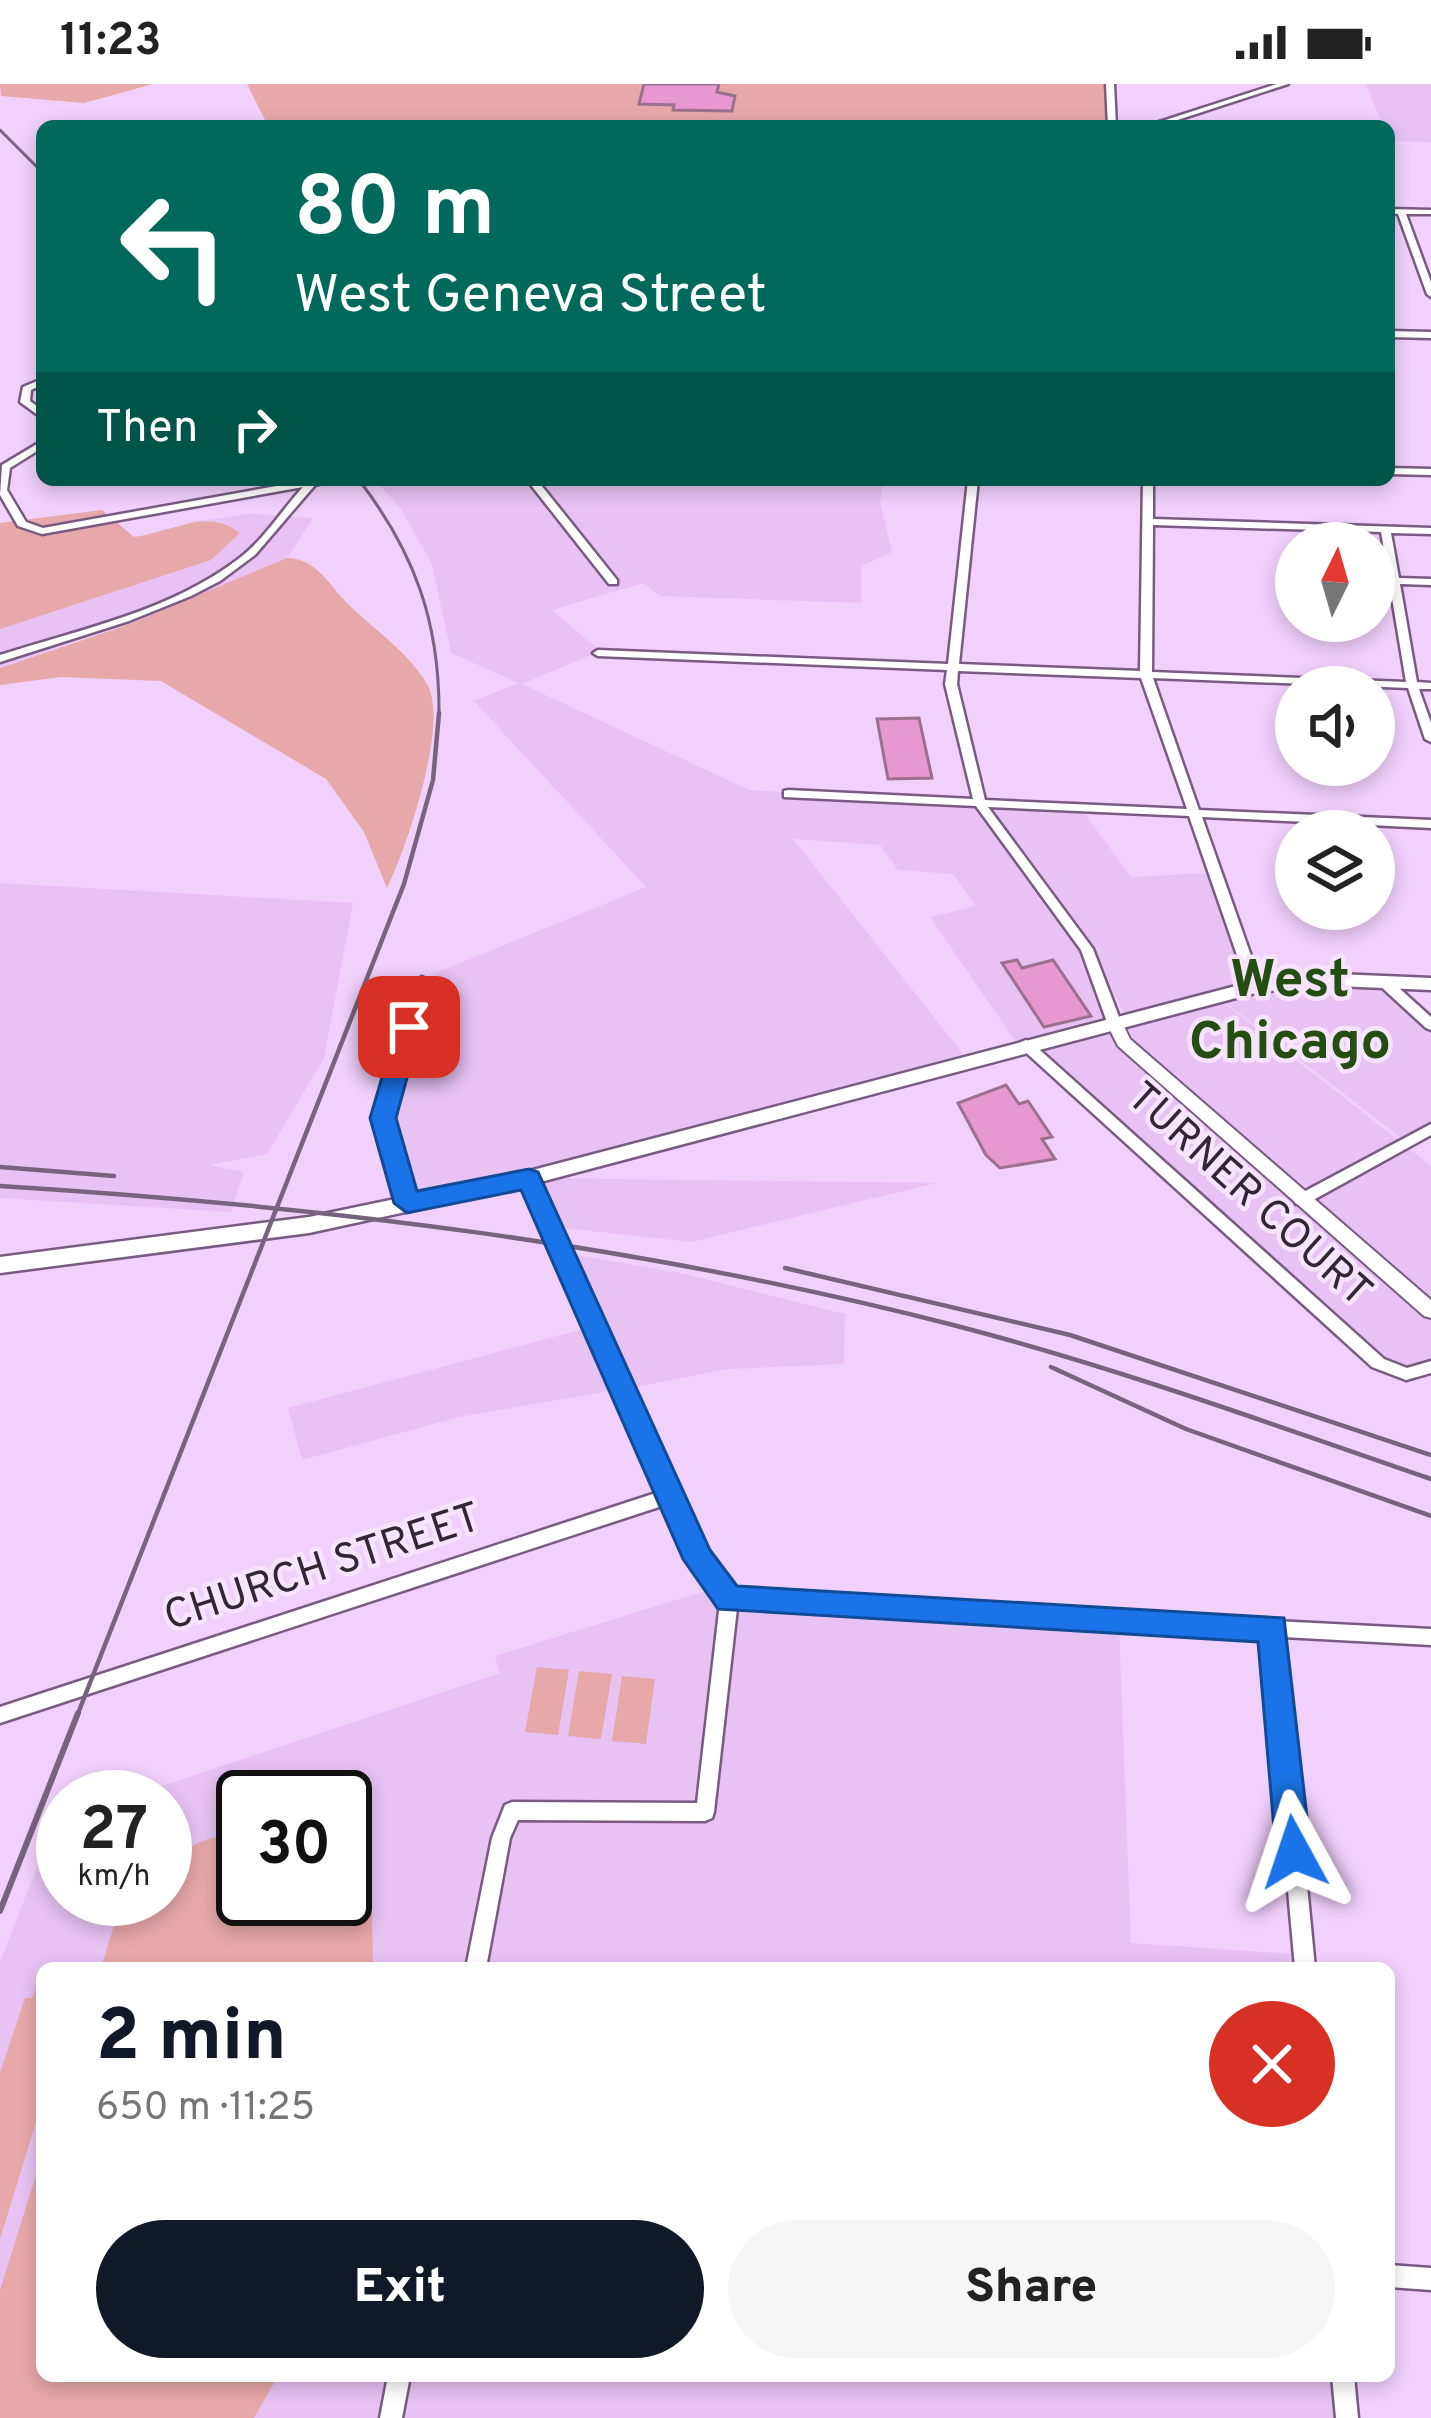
<!DOCTYPE html>
<html lang="en">
<head>
<meta charset="utf-8">
<style>
	:root { --surface:#fff; --page:#f6f6f6; --text:#222; --muted:#767676; --accent:#111827 }
	body { margin:0; font-family:Overpass,sans-serif; background:var(--page); color:var(--text); height:100vh; display:flex; flex-direction:column; font-size:45px; white-space:nowrap }
	* { box-sizing:border-box; margin:0 }
	p { font-size:39px; color:var(--muted) }
	.icon { flex:none; width:66px; height:66px; fill:none; stroke:currentColor; stroke-width:2; stroke-linecap:round; stroke-linejoin:round }
	.map { position:relative; flex:1; overflow:hidden }
	.panel { position:absolute; left:36px; top:1878px; width:1359px; height:420px; display:flex; flex-direction:column; background:var(--surface); border-radius:18px; box-shadow:0 6px 18px #0003 }
	.panel>* { flex:none }
	.guide { position:absolute; left:36px; top:36px; width:1359px; height:366px; border-radius:18px; box-shadow:0 6px 18px #0003; background:#00695c; color:#fff; overflow:hidden }
	.needle { width:78px; rotate:5deg }
	.controls { position:absolute; left:1275px; top:438px; display:grid; gap:24px }
	.controls a { display:grid; place-items:center; width:120px; height:120px; border-radius:50%; background:var(--surface); box-shadow:0 6px 18px #0003; font-size:60px }
	.speed { position:absolute; left:36px; top:1686px; display:flex; gap:24px; font-size:60px; font-weight:700; text-align:center }
	.speed>* { display:grid; place-content:center; width:156px; height:156px; border-radius:50%; background:var(--surface); box-shadow:0 6px 18px #0003; line-height:1 }
	.speed small { font-size:30px; font-weight:400 }
	.speed .limit { border:6px solid #111; border-radius:18px; background:#fff; color:#111 }
	.pin { position:absolute; display:grid; place-items:center; width:102px; height:102px; color:#fff; margin:-51px; border-radius:24px; box-shadow:0 6px 18px #0006 }
	.me { position:absolute; width:132px; margin:-66px; rotate:355deg; stroke-linejoin:round; filter:drop-shadow(0 0 9px #0008) }
	.turn { display:flex; align-items:center; gap:42px; height:252px; padding:0 60px; font-size:54px }
	.turn .icon { width:156px; height:156px; stroke-width:2.5 }
	.turn b { display:block; font-size:84px; line-height:102px }
	.then { display:flex; align-items:center; height:114px; padding:0 60px; background:#0003; gap:24px; font-size:45px }
	.round { display:grid; place-items:center; flex:none; width:126px; height:126px; border-radius:63px; background:var(--page) }
	.head { display:flex; align-items:center; justify-content:space-between; height:204px; padding:0 60px }
	h1 { font-size:72px; font-weight:800; line-height:90px; color:var(--accent) }
	.button { display:flex; gap:24px; margin-top:auto; padding:24px 60px }
	.button a { flex:1; height:138px; border-radius:72px; background:var(--accent); color:#fff; font-size:48px; font-weight:800; line-height:138px; text-align:center }
	.button a+a { background:var(--page); color:var(--text) }
	.status { display:flex; justify-content:space-between; align-items:center; height:84px; padding:0 60px; background:var(--surface); direction:ltr }
	.status svg { height:33px; fill:currentColor }
	.map>svg:first-child { display:block }
</style>
</head>
<body>
<div class="status"><b>11:23</b><svg viewBox="0 0 49 12"><path d="M0 12V9h3v3zM5 12V6h3v6zM10 12V3h3v9zM15 12V0h3v12zM26 1h20v11H26zM47 4h2v5h-2z"/></svg></div>
<div class="map">
<svg width="1431" height="2334" viewBox="0 0 1431 2334">
	<rect width="100%" height="100%" fill="#f1d0fc"/>
	<path fill="#e7c2f3" fill-rule="evenodd" d="M1366 0H1431V58L1389 57V42H1383Z
		M375 396H883L880 419 892 468 861 482V519L660 512 643 499 552 526 600 567 522 600 749 706 978 721 1085 868 1117 935 1018 961 930 833 976 822 953 790 898 786 880 761 793 755 964 971 419 1114 390 1034 436 889 646 803 474 617 519 599 451 569 432 480 401 425Z
		M249 430 313 434 287 474 246 495 0 584V522L101 488 191 438Z
		M986 721 1082 726 1131 793 1212 789 1249 901 1126 932 1090 864Z
		M0 799 353 819 324 974 267 1070 209 1081 244 1088 231 1128 0 1114Z
		M1317 897 1381 900 1431 945V1041L1403 1055 1221 915Z
		M1216 913 1431 1082V1283L1391 1287 1031 960Z
		M529 1094 936 1099 691 1158 546 1142Z
		M566 1169 685 1190 845 1230 844 1280 727 1285 625 1305Z
		M591 1243 616 1306 459 1333 302 1376 288 1324Z
		M705 1507 736 1522 1119 1542 1131 1859 1295 1870 1297 1884H42V2292H1332L1336 2334H0V1878L55 1737 63 1735V1815H165V1713H129L500 1589 495 1572ZM243 1713H345V1815H243Z"/>
	<path fill="#e7a8a9" d="M0 0H153L84 19 1 12Z
		M247 0H1105L1110 42H268Z
		M102 426 134 453C171 449 206 423 240 449L211 476 0 545V439Z
		M287 474C318 475 329 502 350 522 376 547 409 569 427 600 450 639 406 765 387 804L364 748 326 695 161 597 61 593 0 601V584L127 541Z
		M537 1583 569 1586 558 1651 525 1648Z
		M579 1587 612 1590 601 1655 568 1652Z
		M622 1592 655 1595 646 1660 612 1657Z
		M243 1745V1815H345V1779L349 1783 372 1829 373 1884H101L122 1815H165V1779L200 1758Z
		M37 1901 42 1902V2019L0 2155V1989L25 1914H32Z
		M42 2072V2292H278L254 2334H0V2206Z"/>
	<path fill="#e898d1" stroke="#9b708e" stroke-width="3" d="M644 0H719L717 8 735 12 732 27 673 26 674 21 639 20Z
		M919 634 932 694 888 695 877 635Z
		M1017 876 1022 884 1053 876 1091 932 1044 943 1002 879Z
		M1006 1001 1019 1020 1028 1017 1052 1053 1042 1055 1055 1075 1000 1084 986 1071 958 1019Z"/>
	<g fill="none" stroke-linecap="round" stroke-linejoin="round">
		<g stroke="#795b82" stroke-width="5">
			<path id="minor" d="M1106 0H1114L1116 42H1108Z
				M1277 0H1288L1159 42H1147Z
				M1389 125 1431 126V130H1406L1431 198V213L1427 210 1398 130 1389 129Z
				M1389 247 1431 248V254L1389 253Z
				M42 295V301L31 306 30 317 42 326V334L20 318 23 303Z
				M42 357V364L10 384 7 406 26 438 43 444 310 396H332L315 401 255 471 220 497 191 512 129 537 0 578V571C81 545 172 527 241 473 265 454 282 426 303 403L42 450 18 442 0 411 2 381Z
				M1389 384 1431 385V391L1389 390Z
				M527 396H537L617 496V500H609Z
				M968 396H978L959 580 1140 587 1143 396H1153V435L1431 444V450L1391 449 1399 494 1431 495V501L1400 500 1417 598 1431 599V605H1419L1431 639V658L1425 655 1408 604 1153 594 1199 726 1431 736V744L1202 733 1262 903 1260 906H1250L1248 903 1189 732 988 723 1093 865 1121 938 1114 943 1107 938 1081 866 976 722 784 713V707L788 706 973 715 945 600 947 586 598 572 593 569 598 566 948 580ZM1153 441 1381 448 1406 598 1152 588ZM958 587 1141 594 1187 725 985 716 957 600Z
				M422 893 429 897 390 1034 414 1119 407 1124 400 1119 376 1034 415 897Z
				M1383 893 1388 894 1431 933V946L1426 944 1378 900 1376 897Z
				M1026 956 1031 958 1384 1275 1407 1284 1431 1277V1289L1406 1296 1372 1283 1021 964 1019 961 1021 958Z
				M1431 1040V1051L1306 1120H1296L1294 1116 1296 1112Z
				M529 1089 536 1094 560 1159 702 1465 734 1509 1431 1545V1561L1283 1553 1315 1884H1295L1265 1552 737 1524 714 1728 712 1734 705 1737 518 1736 510 1754 486 1884H466L492 1754 505 1721 512 1718 697 1719 720 1518 690 1475 665 1421 0 1639V1623L659 1408 546 1159 522 1094Z
				M1389 2181 1431 2184V2206L1389 2203Z
				M388 2292H410L402 2334H380Z
				M1332 2292H1354L1358 2334H1336Z"/>
		</g>
		<g stroke="#795b82" stroke-width="4">
			<path id="tertiary" d="M1114 933 1120 934 1130 955 1431 1216V1234L1424 1232 1118 962 1106 938Z"/>
		</g>
		<g stroke="#795b82" stroke-width="5">
			<path id="secondary" d="M1313 889 1431 894V906L1313 901 1255 909 529 1101 309 1149 0 1189V1173L309 1133 529 1087 1255 897Z"/>
		</g>
		<use href="#minor" fill="#fff" fill-rule="evenodd"/>
		<use href="#tertiary" fill="#fff" fill-rule="evenodd"/>
		<use href="#secondary" fill="#fff" fill-rule="evenodd"/>
		<path stroke="#78637e" stroke-width="3" d="M0 46 42 88
			M359 396C415 469 440 539 439 632"/>
		<path stroke="#78637e" stroke-width="4.5" d="M0 1083 114 1092
			M0 1102C323 1122 643 1161 957 1242 1118 1284 1274 1341 1431 1395
			M785 1184 1070 1251 1431 1371
			M1051 1283 1186 1345 1431 1432
			M77 1632 404 800 433 696 439 629"/>
		<path stroke="#78637e" stroke-width="6" d="M0 1827 78 1629"/>
	</g>
	<path fill="#1a73e8" stroke="#114b97" stroke-width="3" d="M409 934 421 943 396 1034 417 1107 529 1085 538 1088 710 1466 737 1502 1284 1534 1311 1768 1306 1779 1294 1784 1281 1779 1276 1768 1258 1558 718 1525 683 1475 521 1106 407 1129 394 1119 370 1034 397 943Z"/>
	<g text-anchor="middle" dominant-baseline="central" stroke-width="9" stroke-linejoin="round" paint-order="stroke">
		<g font-size="42" fill="#322536" stroke="#f7e3fd">
			<text transform="translate(1248 1112) rotate(42)">TURNER COURT</text>
			<text transform="translate(323 1485) rotate(-18)">CHURCH STREET</text>
		</g>
		<g font-size="54" font-weight="bold" fill="#234d11" stroke="#f7e3fd">
			<text x="1290" y="898">West<tspan x="1290" dy="62">Chicago</tspan></text>
		</g>
	</g>
</svg>
<div class="controls">
<a><svg class="needle" viewBox="-14 -14 28 28"><path d="M0-13l5 13h-10z" fill="#e53935"/><path d="M0 13l5-13h-10z" fill="#767676"/></svg></a>
<a><svg class="icon" aria-label="sound" viewBox="0 0 24 24"><path d="M4 9h4l5-4v14l-5-4H4zM17 9q2 3 0 6"/></svg></a>
<a><svg class="icon" aria-label="layers" viewBox="0 0 24 24"><path d="M12 4l9 5-9 5-9-5zM3 14l9 5 9-5"/></svg></a>
</div>
<div class="speed"><div>27<small>km/h</small></div><div class="limit">30</div></div>
<div class="pin" style="left:409px;top:943px;background:#d93025"><svg class="icon" aria-label="arrive" viewBox="0 0 24 24"><path d="M6 21V4h12l-3 4 3 4H6"/></svg></div>
<svg class="me" style="left:1294px;top:1768px" viewBox="-20 -20 40 40"><path d="M0-17L14 15 0 8-14 15z" fill="#1a73e8" stroke="#fff" stroke-width="4"/></svg>
<div class="guide">
<div class="turn"><svg class="icon" aria-label="left" viewBox="0 0 24 24"><path d="M17 20v-9H6M10 6l-5 5 5 5"/></svg><div><b>80 m</b>West Geneva Street</div></div>
<div class="then">Then<svg class="icon" aria-label="right" viewBox="0 0 24 24"><path d="M7 20v-9h11M14 6l5 5-5 5"/></svg></div>
</div>
<section class="panel">
<div class="head"><div><h1>2 min</h1><p>650 m · 11:25</p></div><a class="round" style="background:#d93025;color:#fff"><svg class="icon" aria-label="close" viewBox="0 0 24 24"><path d="M6 6l12 12M18 6L6 18"/></svg></a></div>
<div class="button"><a>Exit</a><a>Share</a></div>
</section>
</div>
</body>
</html>
